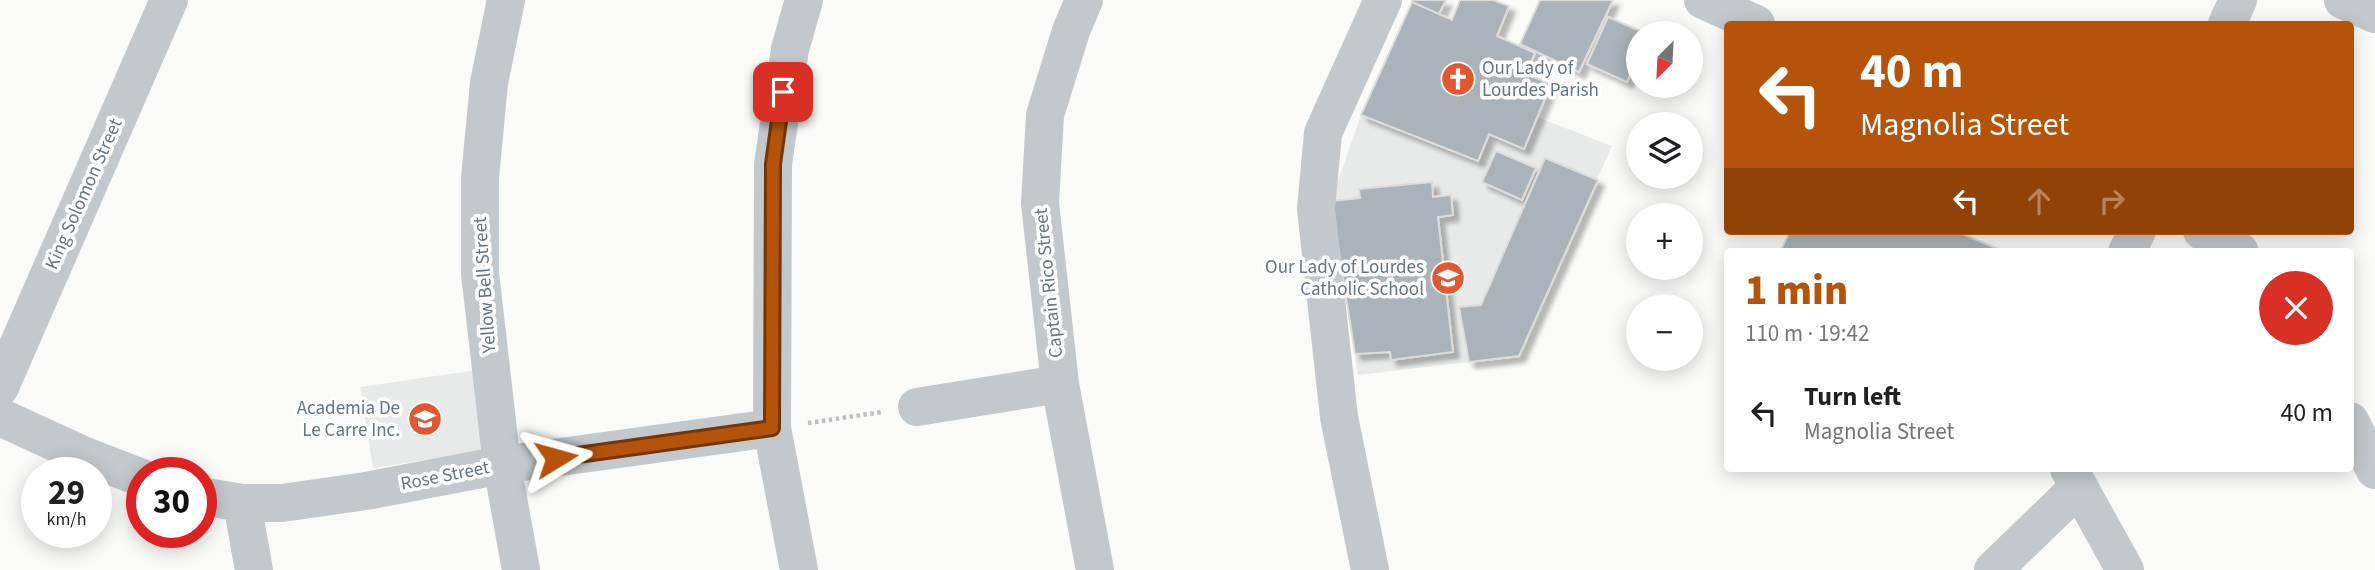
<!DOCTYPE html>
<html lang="en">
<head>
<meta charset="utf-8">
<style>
	:root { --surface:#fff; --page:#f2f2f2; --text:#202124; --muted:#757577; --accent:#b45309 }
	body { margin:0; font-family:"Source Sans 3",sans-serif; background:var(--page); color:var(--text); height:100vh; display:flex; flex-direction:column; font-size:26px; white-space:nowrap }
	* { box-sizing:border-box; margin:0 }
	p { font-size:23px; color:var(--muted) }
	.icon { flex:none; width:38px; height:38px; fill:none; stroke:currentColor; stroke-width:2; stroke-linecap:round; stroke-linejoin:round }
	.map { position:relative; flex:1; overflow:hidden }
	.drawer { position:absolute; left:1724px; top:248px; width:630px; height:224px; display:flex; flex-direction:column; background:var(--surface); border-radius:7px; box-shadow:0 4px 18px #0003 }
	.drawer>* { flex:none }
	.guide { position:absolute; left:1724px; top:21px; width:630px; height:214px; border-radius:7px; box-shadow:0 4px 18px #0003; background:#b45309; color:#fff; overflow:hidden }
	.needle { width:46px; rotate:204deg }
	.controls { position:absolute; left:1626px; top:21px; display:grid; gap:14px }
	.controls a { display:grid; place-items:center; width:77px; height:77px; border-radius:50%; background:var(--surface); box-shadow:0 4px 18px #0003; font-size:35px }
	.speed { position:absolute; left:21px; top:457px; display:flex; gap:14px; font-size:35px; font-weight:700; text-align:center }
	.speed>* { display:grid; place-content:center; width:91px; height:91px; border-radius:50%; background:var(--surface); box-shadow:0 4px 18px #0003; line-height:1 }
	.speed small { font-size:18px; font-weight:400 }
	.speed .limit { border:10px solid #d22; background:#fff; color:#111 }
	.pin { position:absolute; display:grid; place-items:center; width:60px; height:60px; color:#fff; margin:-30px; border-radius:14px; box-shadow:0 4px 10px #0006 }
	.me { position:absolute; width:77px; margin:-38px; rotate:82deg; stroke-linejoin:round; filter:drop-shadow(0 0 5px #0008) }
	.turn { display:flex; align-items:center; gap:24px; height:147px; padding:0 21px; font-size:32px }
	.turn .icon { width:91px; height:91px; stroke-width:2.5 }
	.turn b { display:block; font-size:49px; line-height:60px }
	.lanes { display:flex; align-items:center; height:66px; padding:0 21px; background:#0003; justify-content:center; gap:35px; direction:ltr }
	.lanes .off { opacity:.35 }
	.round { display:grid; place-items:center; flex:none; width:74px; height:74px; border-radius:37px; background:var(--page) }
	.head { display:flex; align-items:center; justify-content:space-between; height:119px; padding:0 21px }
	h1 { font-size:42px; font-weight:800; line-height:52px; color:var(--accent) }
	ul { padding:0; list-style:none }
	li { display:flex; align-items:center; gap:21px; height:91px; padding:0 21px }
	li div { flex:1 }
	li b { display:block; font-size:26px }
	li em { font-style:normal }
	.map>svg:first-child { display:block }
</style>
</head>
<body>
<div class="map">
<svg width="2375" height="570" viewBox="0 0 2375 570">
	<defs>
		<filter id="shadow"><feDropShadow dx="6" dy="6" stdDeviation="2" flood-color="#0004"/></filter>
	</defs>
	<rect width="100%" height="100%" fill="#fafaf8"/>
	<path fill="#e8e9e9" d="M1361 115 1478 161 1489 134 1524 149 1537 117 1612 146 1519 356 1358 375 1331 201Z
		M477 370 490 450 373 468 360 387Z"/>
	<path fill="#aab3b9" stroke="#dcdcda" stroke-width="2" filter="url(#shadow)" d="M1413 0H1446L1439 14 1412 2Z
		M1460 0H1493L1509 6 1497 36 1535 53 1526 74 1551 84 1524 149 1489 134 1478 161 1361 115 1412 2 1452 20Z
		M1540 0H1613L1579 72 1520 44Z
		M1608 17 1645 33H1638V56L1627 82 1587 64Z
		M1496 151 1536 168 1522 200 1482 182Z
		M1545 158 1598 180 1519 356 1469 362 1459 307 1481 305Z
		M1432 182 1433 197 1451 195 1453 215 1438 217 1453 352 1391 360 1390 352 1355 354 1331 201 1360 198 1359 189Z
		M1790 231H1956L2005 252H1780Z"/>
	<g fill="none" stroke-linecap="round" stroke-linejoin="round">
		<path stroke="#bbbfc2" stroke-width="4.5" stroke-dasharray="3.5 3.5" stroke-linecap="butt" d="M808 423 882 412"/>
		<path stroke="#c3c8cc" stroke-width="38" d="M506 0 489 83 480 178V273L502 465 521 570
			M1084 0 1071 31 1045 115 1040 203 1060 384 1095 570
			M1703 0 1756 24
			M2343 0 2375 14
			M2227 24 2238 0
			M2202 231 2240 252
			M2127 252 2137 231
			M0 387 169 0
			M917 407 1060 384
			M0 417 85 456 142 478
			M2350 421 2375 470
			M2069 469 2125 570
			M201 496 242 503H282L366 491 502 465 772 428
			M242 503 254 570
			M799 570 772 428 773 164 790 49 804 0
			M1370 570 1339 417 1316 209 1323 133 1383 0
			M1993 570 2079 487"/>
	</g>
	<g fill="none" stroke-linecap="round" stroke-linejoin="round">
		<g stroke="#753606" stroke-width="18">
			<path id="route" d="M556 458 772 428 773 164 783 92"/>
		</g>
		<use href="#route" stroke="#b45309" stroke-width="12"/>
	</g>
	<defs>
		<g id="church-disc" transform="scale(1.75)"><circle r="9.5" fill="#e4572e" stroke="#fff"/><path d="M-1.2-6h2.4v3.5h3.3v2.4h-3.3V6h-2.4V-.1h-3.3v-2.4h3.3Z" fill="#fff"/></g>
		<g id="school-disc" transform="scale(1.75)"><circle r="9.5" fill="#e4572e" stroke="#fff"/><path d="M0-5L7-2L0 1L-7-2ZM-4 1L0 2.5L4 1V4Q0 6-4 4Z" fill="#fff"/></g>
	</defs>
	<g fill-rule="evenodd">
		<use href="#church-disc" x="1458" y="79"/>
		<use href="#school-disc" x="1448" y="278"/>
		<use href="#school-disc" x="425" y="419"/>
	</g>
	<g text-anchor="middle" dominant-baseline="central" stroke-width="7" stroke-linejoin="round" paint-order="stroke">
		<g font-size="19" fill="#657683" stroke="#fff" text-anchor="end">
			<text x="1482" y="68" text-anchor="start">Our Lady of<tspan x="1482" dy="22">Lourdes Parish</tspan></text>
			<text x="1424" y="267">Our Lady of Lourdes<tspan x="1424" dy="22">Catholic School</tspan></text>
			<text x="400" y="408">Academia De<tspan x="400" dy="22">Le Carre Inc.</tspan></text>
		</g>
		<g font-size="19" fill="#657683" stroke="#fff">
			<text transform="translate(84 194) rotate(-66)">King Solomon Street</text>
			<text transform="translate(1049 283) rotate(-96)">Captain Rico Street</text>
			<text transform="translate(485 285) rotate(-94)">Yellow Bell Street</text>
			<text transform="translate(445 476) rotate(-11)">Rose Street</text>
		</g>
	</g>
</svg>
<div class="controls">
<a><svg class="needle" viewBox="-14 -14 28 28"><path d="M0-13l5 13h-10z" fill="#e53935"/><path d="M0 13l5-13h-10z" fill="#757577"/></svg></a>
<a><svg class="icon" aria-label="layers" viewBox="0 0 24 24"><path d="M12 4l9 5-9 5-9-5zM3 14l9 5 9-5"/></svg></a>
<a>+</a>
<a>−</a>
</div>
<div class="speed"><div>29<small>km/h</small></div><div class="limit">30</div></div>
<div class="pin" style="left:783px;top:92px;background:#d93025"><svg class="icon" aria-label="arrive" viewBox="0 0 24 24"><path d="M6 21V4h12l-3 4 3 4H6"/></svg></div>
<svg class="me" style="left:556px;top:458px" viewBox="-20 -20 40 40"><path d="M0-17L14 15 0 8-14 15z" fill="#b45309" stroke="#fff" stroke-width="4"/></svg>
<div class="guide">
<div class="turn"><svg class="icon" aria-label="left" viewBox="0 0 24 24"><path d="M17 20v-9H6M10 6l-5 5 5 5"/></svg><div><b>40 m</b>Magnolia Street</div></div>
<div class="lanes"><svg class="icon" aria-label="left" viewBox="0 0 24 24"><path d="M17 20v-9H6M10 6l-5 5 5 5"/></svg><svg class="icon off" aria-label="ahead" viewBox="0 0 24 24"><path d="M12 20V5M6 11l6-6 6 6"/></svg><svg class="icon off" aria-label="right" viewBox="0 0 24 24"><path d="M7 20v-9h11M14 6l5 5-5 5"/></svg></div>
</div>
<section class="drawer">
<div class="head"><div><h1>1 min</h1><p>110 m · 19:42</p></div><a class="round" style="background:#d93025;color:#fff"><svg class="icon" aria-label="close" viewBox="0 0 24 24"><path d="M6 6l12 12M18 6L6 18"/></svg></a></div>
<ul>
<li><svg class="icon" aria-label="left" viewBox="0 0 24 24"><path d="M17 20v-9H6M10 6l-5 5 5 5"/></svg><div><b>Turn left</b><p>Magnolia Street</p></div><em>40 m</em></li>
</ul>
</section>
</div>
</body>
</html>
